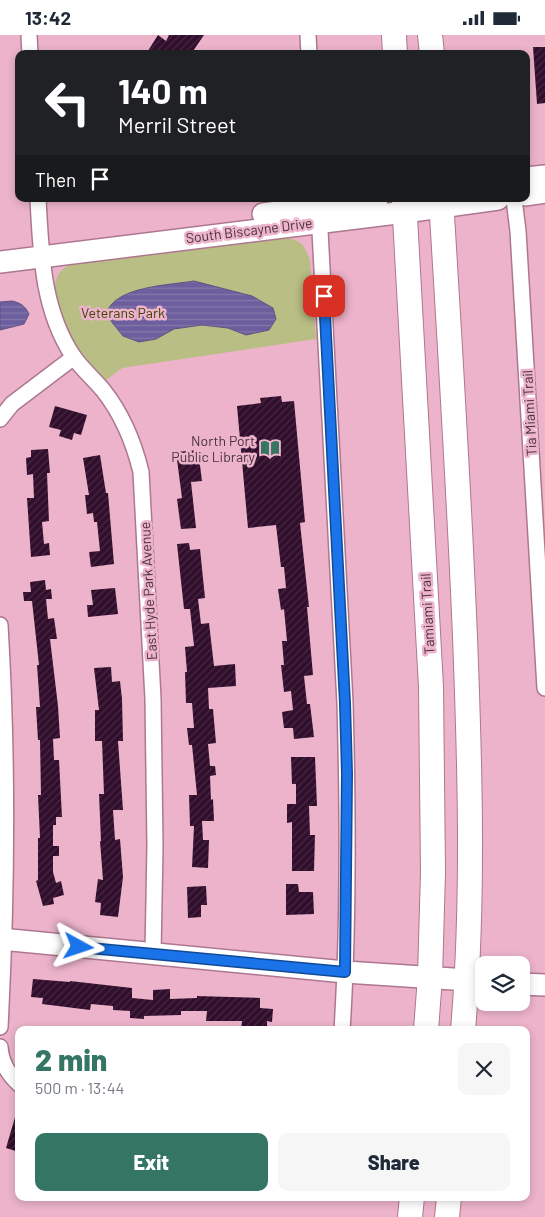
<!DOCTYPE html>
<html lang="en">
<head>
<meta charset="utf-8">
<style>
	:root { --surface:#fff; --page:#f6f6f7; --text:#1f2937; --muted:#747a83; --accent:#357563 }
	body { margin:0; font-family:Barlow,sans-serif; background:var(--page); color:var(--text); height:100vh; display:flex; flex-direction:column; font-size:19px; white-space:nowrap }
	* { box-sizing:border-box; margin:0 }
	p { font-size:16px; color:var(--muted) }
	.icon { flex:none; width:28px; height:28px; fill:none; stroke:currentColor; stroke-width:2; stroke-linecap:round; stroke-linejoin:round }
	.map { position:relative; flex:1; overflow:hidden }
	.details { position:absolute; left:15px; top:991px; width:515px; height:175px; display:flex; flex-direction:column; background:var(--surface); border-radius:10px; box-shadow:0 2px 8px #0003 }
	.details>* { flex:none }
	.hud { position:absolute; left:15px; top:15px; width:515px; height:152px; border-radius:10px; box-shadow:0 2px 8px #0003; background:#202124; color:#fff; overflow:hidden }
	.buttons { position:absolute; left:475px; top:921px; display:grid; gap:10px }
	.buttons a { display:grid; place-items:center; width:55px; height:55px; border-radius:10px; background:var(--surface); box-shadow:0 2px 8px #0003; font-size:25px }
	.pin { position:absolute; display:grid; place-items:center; width:42px; height:42px; color:#fff; margin:-21px; border-radius:10px; box-shadow:0 2px 8px #0006 }
	.me { position:absolute; width:55px; margin:-28px; rotate:95deg; stroke-linejoin:round; filter:drop-shadow(0 0 4px #0008) }
	.turn { display:flex; align-items:center; gap:18px; height:105px; padding:0 20px; font-size:22px }
	.turn .icon { width:65px; height:65px; stroke-width:2.5 }
	.turn b { display:block; font-size:35px; line-height:42px }
	.then { display:flex; align-items:center; height:48px; padding:0 20px; background:#0003; gap:10px; font-size:19px }
	.round { display:grid; place-items:center; flex:none; width:52px; height:52px; border-radius:10px; background:var(--page) }
	.overview { display:flex; align-items:center; justify-content:space-between; height:85px; padding:0 20px }
	h1 { font-size:30px; font-weight:800; line-height:38px; color:var(--accent) }
	.primary-button { display:flex; gap:10px; margin-top:auto; padding:10px 20px }
	.primary-button a { flex:1; height:58px; border-radius:10px; background:var(--accent); color:#fff; font-size:20px; font-weight:800; line-height:58px; text-align:center }
	.primary-button a+a { background:var(--page); color:var(--text) }
	.status { display:flex; justify-content:space-between; align-items:center; height:35px; padding:0 25px; background:var(--surface); direction:ltr }
	.status svg { height:14px; fill:currentColor }
	.map>svg:first-child { display:block }
</style>
</head>
<body>
<div class="status"><b>13:42</b><svg viewBox="0 0 49 12"><path d="M0 12V9h3v3zM5 12V6h3v6zM10 12V3h3v9zM15 12V0h3v12zM26 1h20v11H26zM47 4h2v5h-2z"/></svg></div>
<div class="map">
<svg width="545" height="1182" viewBox="0 0 545 1182">
	<defs>
		<pattern id="water-rules" width="6" height="5" patternUnits="userSpaceOnUse" patternTransform="scale(1.25)"><rect width="6" height="5" fill="#6d5f9f"/><path d="M0 2.5h6" fill="none" stroke="#8478a8"/></pattern>
		<pattern id="building-hatch" width="6" height="6" patternUnits="userSpaceOnUse" patternTransform="scale(1.25)"><rect width="6" height="6" fill="#300e2c"/><path d="M-1 1l2-2M0 6l6-6M5 7l2-2" fill="none" stroke="#472943"/></pattern>
	</defs>
	<rect width="100%" height="100%" fill="#ecb3ca"/>
	<path fill="#b9be84" d="M276 202C297 204 304 205 310 226L316 304 122 333 106 345C98 337 88 329 82 319 69 302 44 257 60 237 63 233 72 229 76 226Z"/>
	<path fill="url(#water-rules)" stroke="#625282" d="M194 246 252 261 273 273 276 284 269 295 246 300 228 293 202 290 174 294 156 304 139 307 123 301 107 281C108 277 108 273 111 270 127 251 170 250 194 246Z
		M12 266C21 268 25 271 29 279L24 289 0 295V267Z"/>
	<path fill="url(#building-hatch)" d="M158 0 166 6 169 0H204L191 19H146Z
		M533 12H545V68L537 69Z
		M281 361 282 367 294 366 305 487 300 488 309 572H307L313 640 304 641 307 669H310L314 702 294 704 293 693H284L282 677 293 675 291 656 284 657 281 630H284L282 606H287L284 574 281 575 278 554 286 553 284 532H281L276 490 248 493 237 371 261 368 260 363Z
		M55 371 87 380 81 400 74 398 72 405 59 401 61 395 49 392Z
		M48 414 50 438H47L49 486 42 487 44 509 49 508 50 520 31 522 27 463H34L33 439 27 440 26 423 31 422V415Z
		M198 415 202 446 191 447 196 493 181 494 177 464 182 463 176 417Z
		M100 420 106 458H108L114 529 91 532 89 517 100 516 97 487H94L93 478 87 479 85 460H89L83 423Z
		M189 508 190 515 200 514 205 563 198 564 201 589 209 588 214 631 235 629 236 651 208 653 209 674H213L216 708 208 709 210 731H215L216 740 210 741 211 765 213 764 214 786H202L203 805H209L208 833 192 832 194 791H190L189 760H197L192 710H189L187 693H194L192 668H186L185 637H187L185 612 194 611 190 574H184L177 509Z
		M45 545 46 555 51 554 52 564H46L48 584 54 583 57 604H50L58 671 60 703 53 704 54 725H59L62 782H56V790H53V811H59V821H53V837L56 848 61 846 64 860 53 863 54 869 43 871 36 846 38 845V803H40L38 760H41L40 705H38L36 672H40L37 630H39L32 566H24L23 557H31L30 547Z
		M115 553 118 579 88 582 87 570H93L91 555Z
		M111 632 112 647 120 646 122 664 123 706H118L123 775H113L115 805 120 804 123 842 118 882 100 880 101 868 95 867 98 844 103 845 100 806H101L99 759H104L102 706H95V675H99L94 633Z
		M291 722H315L317 771H309L310 800H315L314 836H292V787L287 788V769H296V749H292Z
		M286 849H298L299 857H313L314 879 286 880Z
		M206 851 207 870H201V882L188 883 187 852Z
		M33 944 70 947V946L132 953V963L153 965V955L170 954V964L197 963V961L260 963V973L273 974 272 987 267 986V995H241L242 986H206L207 976H181V980L144 981V984L130 983V976L113 975V971L91 969 90 975 42 969 43 963 31 962Z
		M16 1079H19V1117L6 1113Z"/>
	<g fill="none" stroke-linecap="round" stroke-linejoin="round">
		<g stroke="#ad788f" stroke-width="18">
			<path id="street" d="M29 0 30 19
				M308 0 309 19
				M38 164C41 218 42 274 73 321 81 333 94 344 103 355 122 379 134 408 141 437L153 664 155 811 153 918
				M514 164 518 196 545 653
				M319 177 345 668C348 777 349 886 342 995
				M0 384 12 369 74 322
				M0 590C8 724 7 858 0 992
				M0 1012C1 1027 8 1039 19 1049"/>
		</g>
		<g stroke="#ad788f" stroke-width="24">
			<path id="secondary" d="M526 143 545 141
				M526 160 545 157
				M263 179 377 164
				M0 227 405 177 498 164
				M0 904 345 937 484 946
				M521 949 545 950"/>
		</g>
		<g stroke="#ad788f" stroke-width="26">
			<path id="primary" d="M394 0 395 19
				M430 0 432 19
				M404 164 431 652 433 837 430 942 426 995
				M441 164C450 310 459 456 465 602 470 733 474 865 463 995
				M410 1182 412 1162
				M447 1182 449 1162"/>
		</g>
		<use href="#street" stroke="#fff" stroke-width="15"/>
		<use href="#secondary" stroke="#fff" stroke-width="21"/>
		<use href="#primary" stroke="#fff" stroke-width="24"/>
	</g>
	<g fill="none" stroke-linecap="round" stroke-linejoin="round">
		<g stroke="#114b97" stroke-width="12">
			<path id="route" d="M79 912 345 937 347 738 345 668 324 261"/>
		</g>
		<use href="#route" stroke="#1a73e8" stroke-width="9"/>
	</g>
	<defs>
		<g id="library-bare" transform="scale(1.5)"><path d="M-6-4Q-3-5.5-.7-3.5V5Q-3 3-6 4ZM6-4Q3-5.5 .7-3.5V5Q3 3 6 4Z" fill="#357563" stroke="#ecb3ca" stroke-width="2.5" paint-order="stroke"/></g>
	</defs>
	<g fill-rule="evenodd">
		<use href="#library-bare" x="270" y="413"/>
	</g>
	<g text-anchor="middle" dominant-baseline="central" stroke-width="5" stroke-linejoin="round" paint-order="stroke">
		<g font-size="14" fill="#4a333d" stroke="#ecb3ca">
			<text transform="translate(249 195) rotate(-7)">South Biscayne Drive</text>
			<text transform="translate(529 378) rotate(-93)">Tia Miami Trail</text>
			<text transform="translate(148 556) rotate(-93)">East Hyde Park Avenue</text>
			<text transform="translate(427 579) rotate(-93)">Tamiami Trail</text>
		</g>
		<g font-size="14" fill="#3e4104" stroke="#ecb3ca">
			<text x="123" y="277">Veterans Park</text>
		</g>
		<g font-size="14" fill="#4a333d" stroke="#ecb3ca" text-anchor="end">
			<text x="255" y="405">North Port<tspan x="255" dy="16">Public Library</tspan></text>
		</g>
	</g>
</svg>
<div class="buttons">
<a><svg class="icon" aria-label="layers" viewBox="0 0 24 24"><path d="M12 4l9 5-9 5-9-5zM3 14l9 5 9-5"/></svg></a>
</div>
<div class="pin" style="left:324px;top:261px;background:#d93025"><svg class="icon" aria-label="arrive" viewBox="0 0 24 24"><path d="M6 21V4h12l-3 4 3 4H6"/></svg></div>
<svg class="me" style="left:79px;top:912px" viewBox="-20 -20 40 40"><path d="M0-17L14 15 0 8-14 15z" fill="#1a73e8" stroke="#fff" stroke-width="4"/></svg>
<div class="hud">
<div class="turn"><svg class="icon" aria-label="left" viewBox="0 0 24 24"><path d="M17 20v-9H6M10 6l-5 5 5 5"/></svg><div><b>140 m</b>Merril Street</div></div>
<div class="then">Then<svg class="icon" aria-label="arrive" viewBox="0 0 24 24"><path d="M6 21V4h12l-3 4 3 4H6"/></svg></div>
</div>
<section class="details">
<div class="overview"><div><h1>2 min</h1><p>500 m · 13:44</p></div><a class="round"><svg class="icon" aria-label="close" viewBox="0 0 24 24"><path d="M6 6l12 12M18 6L6 18"/></svg></a></div>
<div class="primary-button"><a>Exit</a><a>Share</a></div>
</section>
</div>
</body>
</html>
